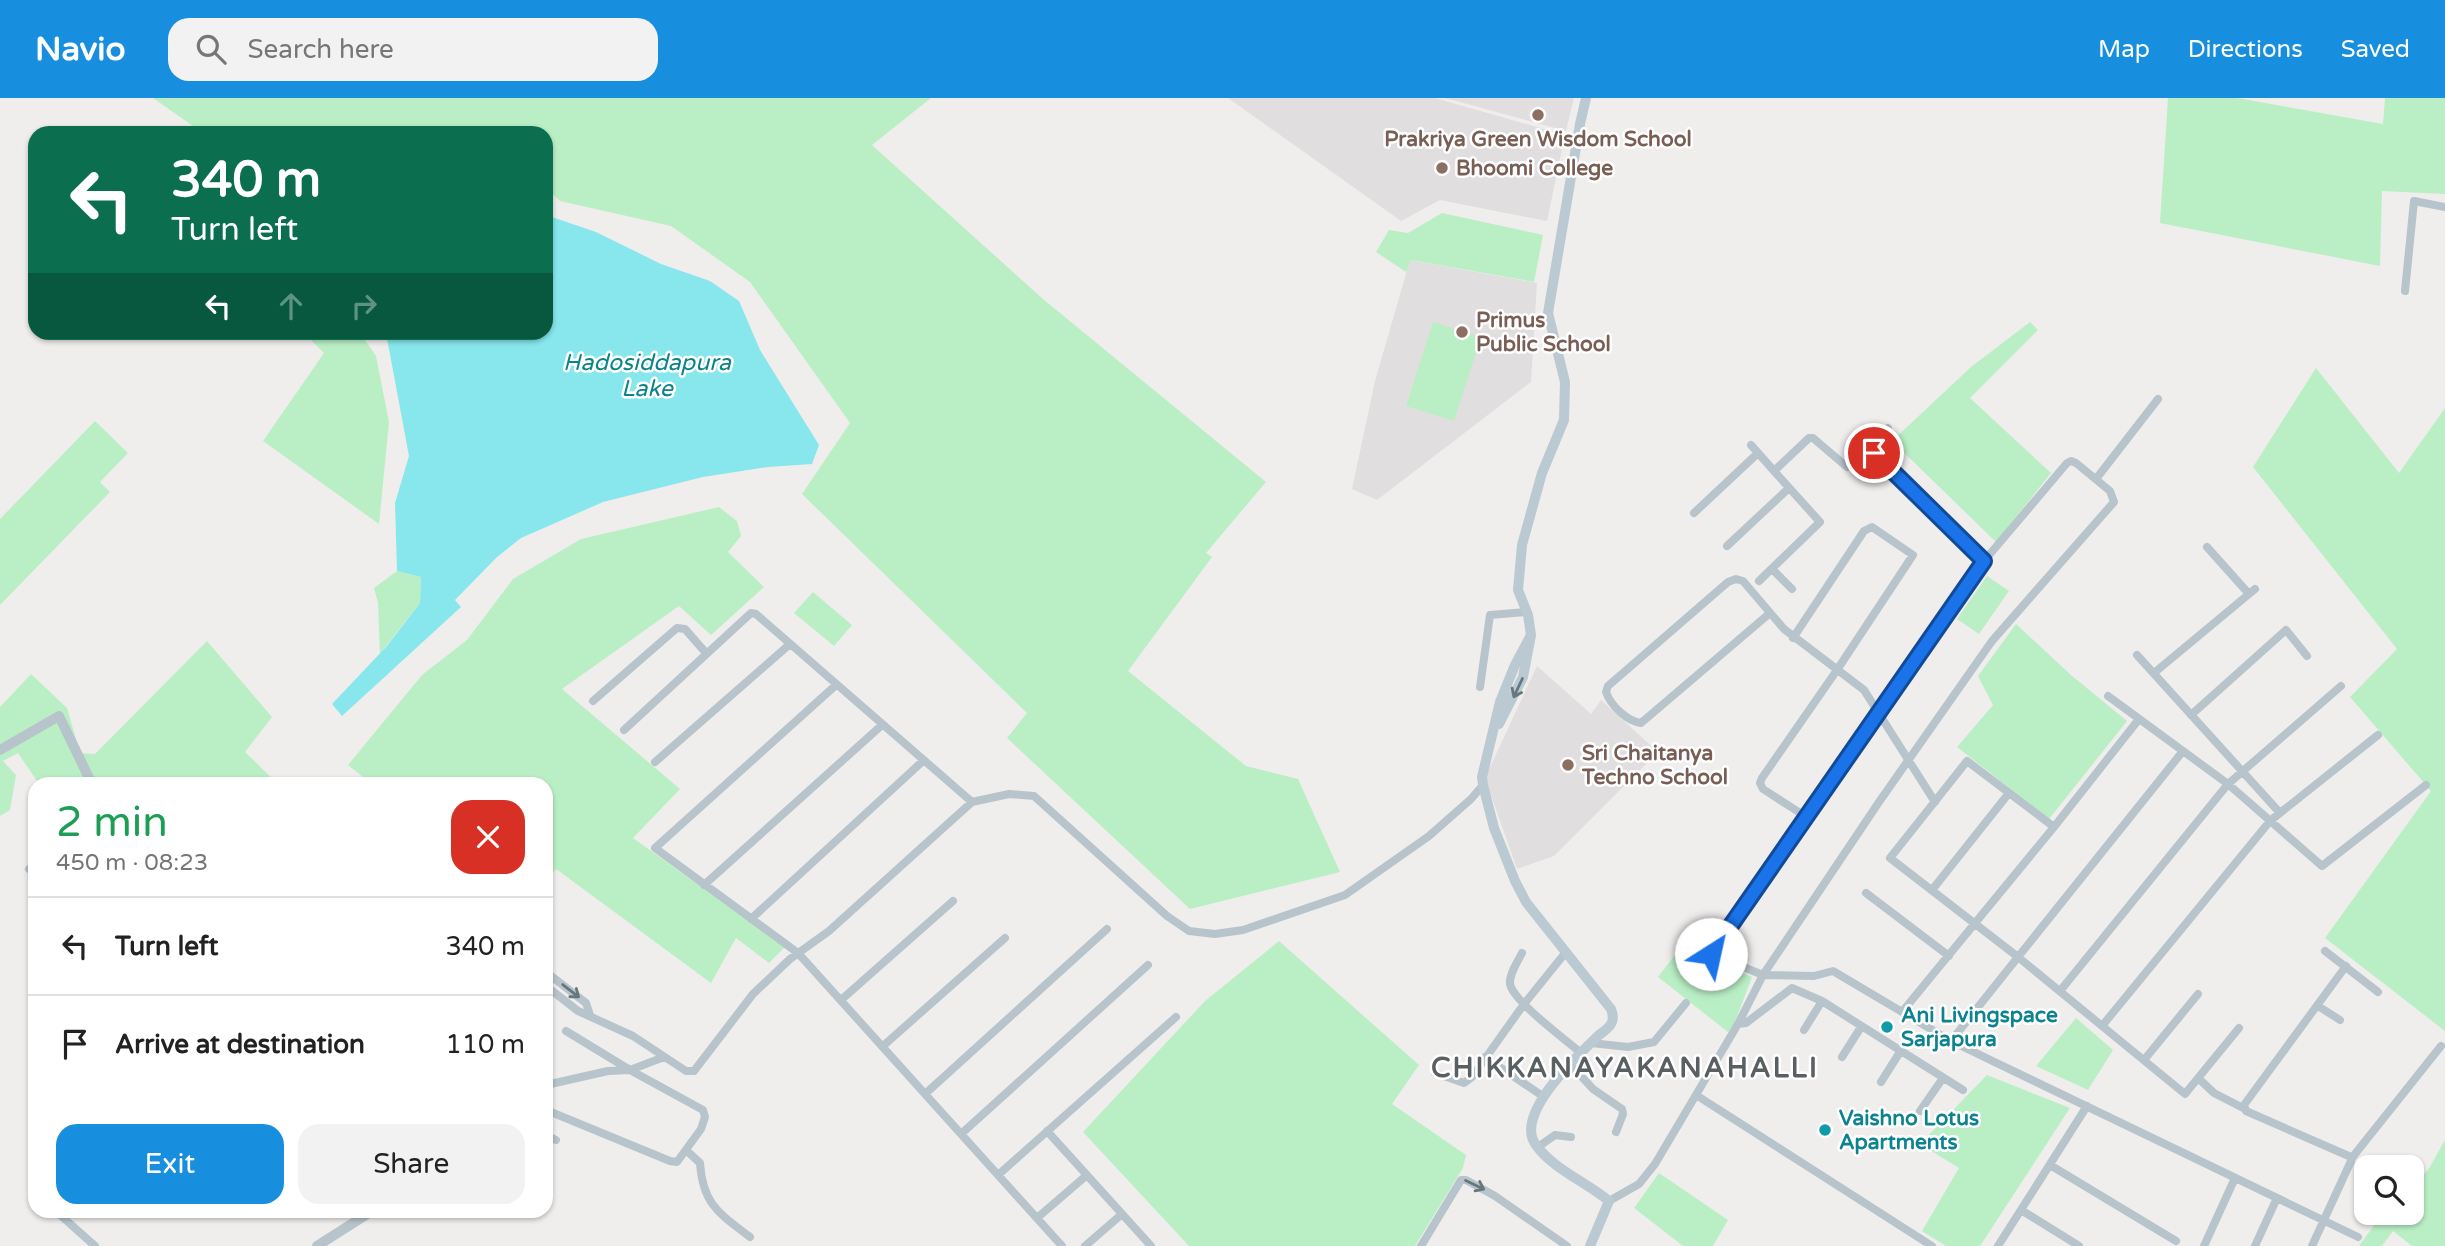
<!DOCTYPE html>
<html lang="en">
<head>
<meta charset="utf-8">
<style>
	:root { --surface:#fff; --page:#f2f2f2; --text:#222; --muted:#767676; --line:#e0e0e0; --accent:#188edf }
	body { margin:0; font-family:"Varela Round",sans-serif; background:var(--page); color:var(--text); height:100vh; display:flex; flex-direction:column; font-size:26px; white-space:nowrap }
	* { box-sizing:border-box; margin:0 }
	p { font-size:23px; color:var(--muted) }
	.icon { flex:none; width:38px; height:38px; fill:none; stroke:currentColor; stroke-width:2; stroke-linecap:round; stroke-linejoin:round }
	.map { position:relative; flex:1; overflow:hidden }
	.drawer { position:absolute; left:28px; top:679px; width:525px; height:441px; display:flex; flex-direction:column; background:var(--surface); border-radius:21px; box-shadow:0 2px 5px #0004 }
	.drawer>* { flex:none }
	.guide { position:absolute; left:28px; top:28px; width:525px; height:214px; border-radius:21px; box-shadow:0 2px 5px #0004; background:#0b6e4f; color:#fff; overflow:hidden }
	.tools { position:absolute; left:2354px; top:1057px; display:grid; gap:14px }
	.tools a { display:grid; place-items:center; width:70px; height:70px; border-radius:14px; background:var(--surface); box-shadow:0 2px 5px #0004; font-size:35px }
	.pin { position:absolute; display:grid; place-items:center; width:60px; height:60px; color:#fff; margin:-30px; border:4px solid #fff; border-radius:50%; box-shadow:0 2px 7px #0007 }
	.me { position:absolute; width:77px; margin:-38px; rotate:35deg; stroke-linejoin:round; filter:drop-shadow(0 0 5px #0008) }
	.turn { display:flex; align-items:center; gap:24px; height:147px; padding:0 28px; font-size:32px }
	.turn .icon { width:91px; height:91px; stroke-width:2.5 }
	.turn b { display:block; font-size:49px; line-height:60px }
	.lanes { display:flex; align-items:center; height:66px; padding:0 28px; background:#0003; justify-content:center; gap:35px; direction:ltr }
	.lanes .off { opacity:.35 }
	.round { display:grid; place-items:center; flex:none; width:74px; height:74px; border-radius:21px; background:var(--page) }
	.headline { display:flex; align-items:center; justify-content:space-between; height:119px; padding:0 28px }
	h1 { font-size:42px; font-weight:600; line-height:52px; color:#1e9e55 }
	.action { display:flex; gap:14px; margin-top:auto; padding:14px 28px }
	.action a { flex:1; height:80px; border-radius:21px; background:var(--accent); color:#fff; font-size:28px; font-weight:600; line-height:80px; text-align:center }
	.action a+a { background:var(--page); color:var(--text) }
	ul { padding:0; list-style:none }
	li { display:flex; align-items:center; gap:21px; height:98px; padding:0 28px; border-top:2px solid var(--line) }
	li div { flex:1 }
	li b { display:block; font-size:26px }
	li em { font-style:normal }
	header { display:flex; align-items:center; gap:42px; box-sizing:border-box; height:98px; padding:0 35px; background:var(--accent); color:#fff }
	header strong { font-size:33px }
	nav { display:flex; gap:38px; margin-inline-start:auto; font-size:24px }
	.search { width:490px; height:63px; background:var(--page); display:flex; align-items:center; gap:18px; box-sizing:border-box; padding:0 24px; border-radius:21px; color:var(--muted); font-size:26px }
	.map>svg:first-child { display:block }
</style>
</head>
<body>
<header>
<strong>Navio</strong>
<div class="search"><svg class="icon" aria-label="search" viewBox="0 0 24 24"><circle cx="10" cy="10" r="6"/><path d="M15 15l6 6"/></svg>Search here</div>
<nav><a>Map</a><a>Directions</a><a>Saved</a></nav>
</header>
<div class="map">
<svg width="2445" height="1148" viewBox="0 0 2445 1148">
	<rect width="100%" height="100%" fill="#f0eded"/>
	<path fill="#e1dee0" d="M1228 0H1435L1565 37 1547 123 1440 102 1401 123Z
		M1445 0H1574L1566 33Z
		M1410 162 1537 185 1531 284 1377 402 1352 391 1375 283Z
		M1537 568 1591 616 1601 602 1658 654 1554 758 1517 771 1485 680Z"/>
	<path fill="#baefc6" d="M153 0H931L872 47 1043 201 1266 384 1206 455 1212 459 1128 573 1246 668 1298 681 1340 774 1190 811 1007 640 1027 615 802 396 850 325 750 184 671 128 560 103 546 90V35H203Z
		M2168 0H2237L2383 26 2385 0H2445V96L2382 93 2380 168 2160 125Z
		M1442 115 1543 137 1534 184 1411 162 1406 174 1376 154 1389 132 1408 135Z
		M1433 224 1481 239 1454 323 1406 308Z
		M2030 224 2038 232 1970 300 2051 375 1996 444 1892 343 1971 269Z
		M304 235H360L376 258 389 324 379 426 263 343 324 255Z
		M2316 270 2399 375 2445 310V933L2325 840 2431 693 2350 599 2397 551 2253 369Z
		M95 323 128 355 100 384 110 394 0 507V421Z
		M719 409 737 423 741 438 728 454 764 489 711 537 679 508 562 591 680 691 633 740 785 849 769 865 736 840 711 885 556 771 546 783V686H372L348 667 422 577 467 542 513 481 581 441Z
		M397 473 421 479 420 505 380 556 378 505 374 490Z
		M1987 478 2009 493 1979 536 1957 521Z
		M813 494 852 527 834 548 794 515Z
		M2016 526 2071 577 2127 623 2049 721 1957 649 1993 607 1978 578Z
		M207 543 272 619 245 654 278 686H39L18 655 3 663 16 677 10 712 0 718V609L31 576 67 610 80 655 95 656Z
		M1279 843 1419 967 1392 1006 1466 1057 1463 1070 1415 1148H1189L1083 1034 1205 903Z
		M1681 849 1752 879 1733 929 1728 934 1658 879Z
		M2076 920 2113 952 2088 992 2036 968Z
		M1987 977 2070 1010 1980 1148H1946L1922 1133 1959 1070 1920 1046Z
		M2445 1042V1148H2412L2393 1133 2382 1148H2359L2383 1115H2412V1088L2428 1072Z
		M1659 1075 1728 1122 1713 1148H1683L1634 1110Z"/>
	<path fill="#87e7ec" d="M546 117 596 134 661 166 710 183 739 203 760 252 819 347 812 366 768 369 703 379 603 404 521 440 497 459 455 502 461 509 342 618 332 606 387 548 420 505 421 479 397 473 395 405 409 358 386 235 546 234Z"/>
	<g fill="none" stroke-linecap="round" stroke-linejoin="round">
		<path stroke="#b8c4cb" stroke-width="8" d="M2405 193 2414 103 2445 109
			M1751 347 1774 373 1809 340H1813L1847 369 1868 350 1985 463
			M1868 350 1888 330
			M2096 381 2158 301
			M1694 415 1758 355
			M1727 448 1789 390
			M2207 449 2249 496
			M1772 471 1792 491
			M1759 483 1820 424 1774 373
			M1770 515 1641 625C1627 623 1611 608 1606 594L1608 588 1728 484 1736 481 1743 483 1784 531 1864 592 1935 704
			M1793 540 1864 433 1872 429 1913 457 1837 572 1762 680 1760 685 1763 691 1805 718
			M2137 557 2280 715
			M2154 575 2255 491
			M836 587 655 750 798 855 1062 1148
			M1480 589 1490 517 1527 514
			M2108 598 2228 686 2322 768 2426 687
			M593 603 677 530 685 531 706 555
			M2191 617 2286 532 2307 558
			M2139 621 2054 729 1967 663 1890 760 2018 859 2183 653
			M624 632 751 515 756 516 972 704
			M655 664 790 546
			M29 771 35 776
			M704 787 882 627
			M1932 792 2009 695
			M1866 795 1949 858
			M751 821 924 662
			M1687 846 1763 877 1879 704 1992 543 2114 404 2110 393 2076 365 2071 363 2067 365 1973 476 1711 856
			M2325 853 2378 894
			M1522 855C1518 863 1509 876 1510 886 1513 903 1566 942 1581 955
			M546 874 586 905 590 917
			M546 888 578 913 633 938 686 973H694L753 896 790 861 829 833 972 704 1009 696 1034 698 1167 818 1189 833 1215 836 1243 832 1345 797 1429 738 1471 701 1483 687
			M2060 893 2228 686 2341 588
			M841 902 953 803
			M2318 908 2340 922
			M1902 914 2054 729
			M1738 926 1746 925 1792 890 1822 903 1963 992
			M2102 928 2270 723 2378 637
			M1804 932 1822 903
			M1951 943 2018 859 2185 996 2239 930
			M1591 945 1628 949 1654 944 1686 905
			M883 948 1005 840
			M1485 959 1544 999
			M1842 959 1861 929
			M2144 962 2198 896
			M1570 966 1593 991 1622 1011 1623 1016 1616 1034
			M1435 975 1464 985 1472 979 1524 906 1566 854
			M2198 980 2214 995 2245 1011
			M1881 984 1900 954
			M546 987 608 973 630 972 664 959
			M925 996 1107 831
			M1696 997 1932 1148
			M546 1012 670 1063 677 1064 701 1031 705 1019 703 1012 630 972 566 933
			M1920 1013 1943 980
			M1047 1033 1151 1148
			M961 1036 1148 867
			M546 1037 556 1042
			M1538 1049 1555 1037 1571 1039
			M687 1053 700 1065C703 1107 719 1115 750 1139
			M2351 1061 2441 948
			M2050 1067 2176 1143
			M998 1077 1176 919
			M1609 1103 1639 1086 1655 1066 1738 926 1763 877 1814 878 1833 873 1951 943 2358 1139
			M2021 1112 2079 1148
			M58 1115 95 1148
			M1037 1120 1087 1077
			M1085 1148 1122 1116
			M1421 1148 1461 1082H1466L1495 1098 1567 1148
			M1998 1148 2087 1008
			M2204 1148 2235 1080
			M2255 1148 2277 1100
			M2312 1148 2351 1063V1059L2246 1013 2244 1007 2346 868"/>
		<path stroke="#b8c4cb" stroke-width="10" d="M0 652 59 618 92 686
			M317 1148 372 1113"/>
		<path stroke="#bac9d2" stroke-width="10" d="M1531 537 1515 567 1500 604 1482 679 1483 687 1494 730 1515 783 1526 804 1611 911C1613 916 1614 921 1611 926 1608 931 1603 934 1599 937 1578 957 1513 1017 1536 1047 1553 1071 1586 1084 1609 1103L1590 1148
			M1499 626 1523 579 1531 537 1528 517 1518 492 1522 447 1542 375 1564 322 1565 284 1548 215 1580 26 1586 0"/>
	</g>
	<defs><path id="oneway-shaft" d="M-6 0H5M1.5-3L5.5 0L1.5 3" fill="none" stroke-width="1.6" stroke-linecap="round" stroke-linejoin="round" transform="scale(1.75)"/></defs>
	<use stroke="#68777f" href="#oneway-shaft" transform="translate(1518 590) rotate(115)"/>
	<g stroke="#68767d">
		<use href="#oneway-shaft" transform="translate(571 893) rotate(38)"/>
		<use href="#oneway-shaft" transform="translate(1475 1087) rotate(26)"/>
	</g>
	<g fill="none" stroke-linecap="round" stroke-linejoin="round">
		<g stroke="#114b97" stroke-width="18">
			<path id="route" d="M1711 856 1984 463 1874 355"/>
		</g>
		<use href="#route" stroke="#1a73e8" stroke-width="12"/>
	</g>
	<g fill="#8d6e63" stroke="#fff" stroke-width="2.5">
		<circle cx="1538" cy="17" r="7"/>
		<circle cx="1442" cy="70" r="7"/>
		<circle cx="1462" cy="234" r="7"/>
		<circle cx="1568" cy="667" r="7"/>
	</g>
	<g fill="#0f9aa8" stroke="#fff" stroke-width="2.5">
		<circle cx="1887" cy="929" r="7"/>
		<circle cx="1825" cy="1032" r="7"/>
	</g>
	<g text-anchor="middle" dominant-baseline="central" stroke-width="5" stroke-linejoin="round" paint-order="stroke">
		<g font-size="21" font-weight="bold" fill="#785e54" stroke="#fff" text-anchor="start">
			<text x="1538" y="41" text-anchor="middle">Prakriya Green Wisdom School</text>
			<text x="1456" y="70">Bhoomi College</text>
			<text x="1476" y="222">Primus<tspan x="1476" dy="24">Public School</tspan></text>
			<text x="1582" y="655">Sri Chaitanya<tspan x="1582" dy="24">Techno School</tspan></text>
		</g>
		<g font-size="21" font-weight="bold" fill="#0d838f" stroke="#fff" text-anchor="start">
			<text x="1901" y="917">Ani Livingspace<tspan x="1901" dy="24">Sarjapura</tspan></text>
			<text x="1839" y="1020">Vaishno Lotus<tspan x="1839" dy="24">Apartments</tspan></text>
		</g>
		<g font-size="23" font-style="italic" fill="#0c838a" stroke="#fff">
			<text x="647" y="265">Hadosiddapura<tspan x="647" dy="26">Lake</tspan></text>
		</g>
		<g font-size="28" font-weight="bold" letter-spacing="2" fill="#5a5f62" stroke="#fff">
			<text x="1625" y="970">CHIKKANAYAKANAHALLI</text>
		</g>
	</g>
</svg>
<div class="tools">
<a><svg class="icon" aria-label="search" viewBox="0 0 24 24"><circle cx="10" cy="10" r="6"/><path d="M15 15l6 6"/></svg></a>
</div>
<div class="pin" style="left:1874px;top:355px;background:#d93025"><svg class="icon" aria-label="arrive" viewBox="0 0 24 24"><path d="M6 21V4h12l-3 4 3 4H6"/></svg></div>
<svg class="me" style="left:1711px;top:856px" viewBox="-20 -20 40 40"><circle r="19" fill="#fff"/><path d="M0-13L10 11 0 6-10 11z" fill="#1a73e8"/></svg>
<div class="guide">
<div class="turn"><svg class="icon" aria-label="left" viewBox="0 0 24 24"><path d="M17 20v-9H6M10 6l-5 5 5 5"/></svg><div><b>340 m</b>Turn left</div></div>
<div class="lanes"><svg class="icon" aria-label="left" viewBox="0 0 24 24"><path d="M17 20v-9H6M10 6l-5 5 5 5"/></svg><svg class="icon off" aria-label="ahead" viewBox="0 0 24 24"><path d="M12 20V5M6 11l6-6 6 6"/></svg><svg class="icon off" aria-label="right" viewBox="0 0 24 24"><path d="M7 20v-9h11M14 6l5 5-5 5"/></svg></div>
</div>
<section class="drawer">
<div class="headline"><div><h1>2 min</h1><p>450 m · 08:23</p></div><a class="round" style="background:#d93025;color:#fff"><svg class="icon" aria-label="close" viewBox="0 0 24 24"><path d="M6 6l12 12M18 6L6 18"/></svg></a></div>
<ul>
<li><svg class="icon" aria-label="left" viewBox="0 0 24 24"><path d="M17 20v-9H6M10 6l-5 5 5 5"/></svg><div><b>Turn left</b></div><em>340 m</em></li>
<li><svg class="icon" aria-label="arrive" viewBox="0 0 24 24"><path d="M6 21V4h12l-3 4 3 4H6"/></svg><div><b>Arrive at destination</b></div><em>110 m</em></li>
</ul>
<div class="action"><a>Exit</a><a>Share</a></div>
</section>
</div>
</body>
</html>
